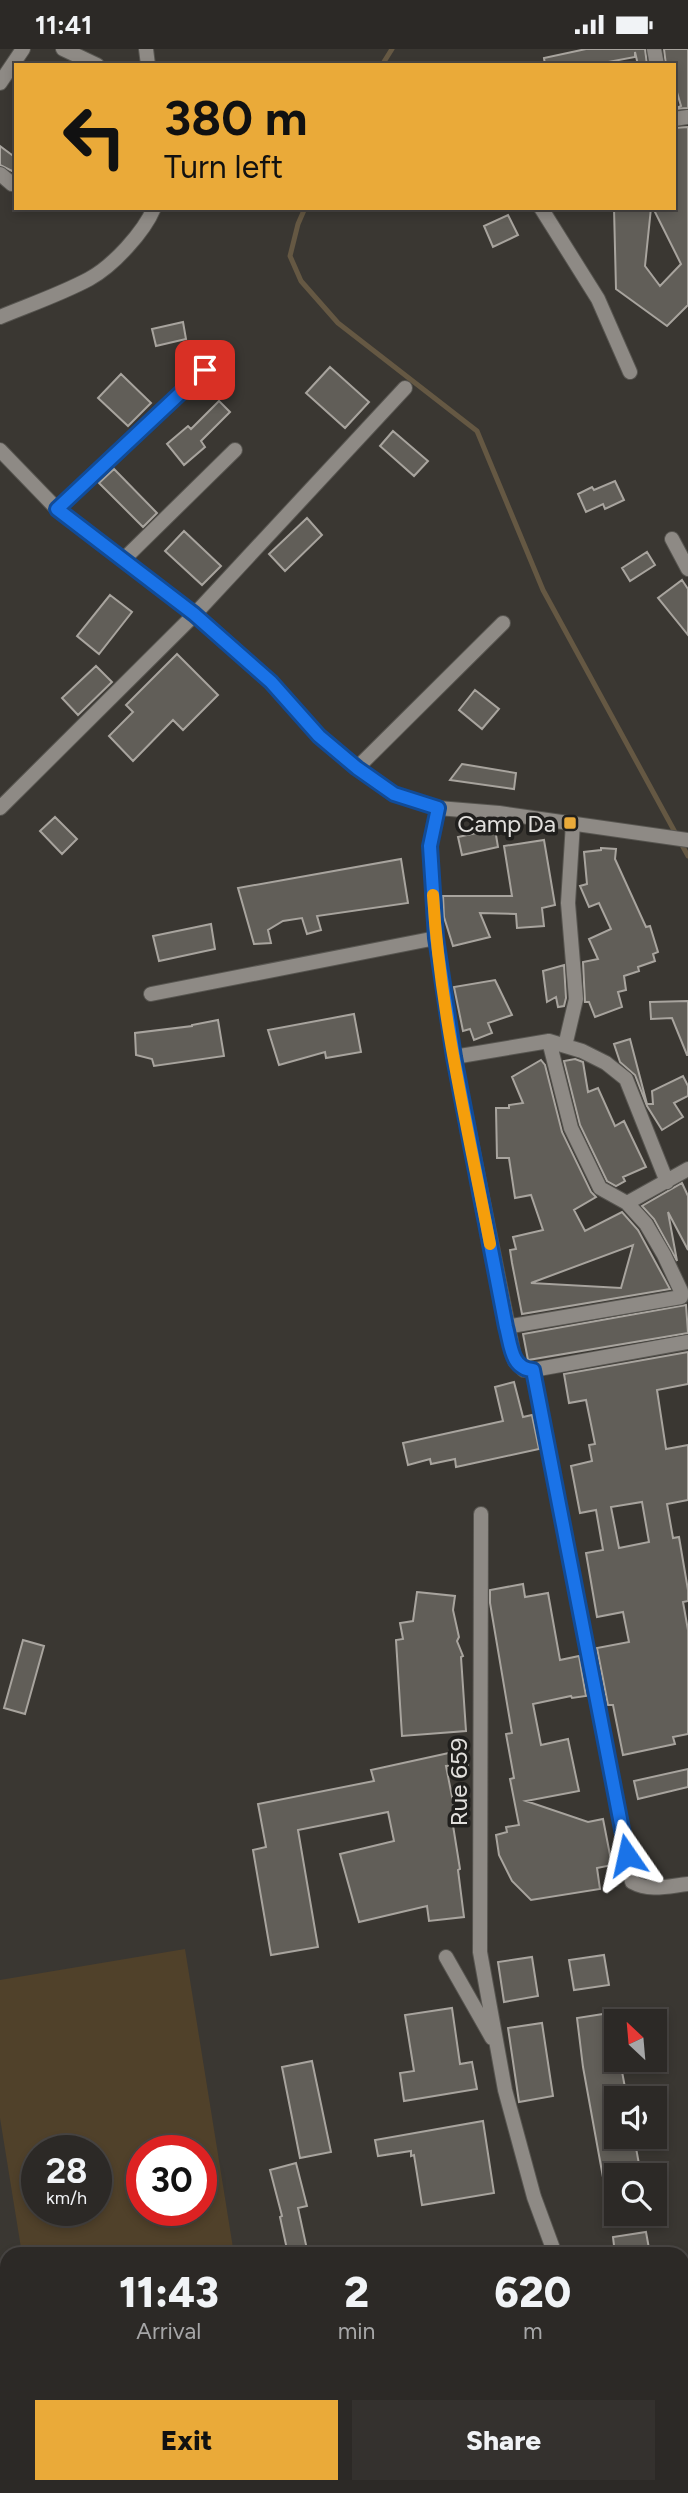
<!DOCTYPE html>
<html lang="en">
<head>
<meta charset="utf-8">
<style>
	:root { --surface:#2c2926; --page:#34312e; --text:#f1f3f6; --muted:#a6a6a7; --line:#484543; --accent:#eaaa39 }
	body { margin:0; font-family:Figtree,sans-serif; background:var(--page); color:var(--text); height:100vh; display:flex; flex-direction:column; font-size:26px; white-space:nowrap }
	* { box-sizing:border-box; margin:0 }
	p { font-size:23px; color:var(--muted) }
	.icon { flex:none; width:38px; height:38px; fill:none; stroke:currentColor; stroke-width:2; stroke-linecap:round; stroke-linejoin:round }
	.map { position:relative; flex:1; overflow:hidden }
	.panel { position:absolute; left:0px; top:2198px; width:690px; height:247px; display:flex; flex-direction:column; background:var(--surface); border-radius:21px 21px 0 0; box-shadow:0 4px 10px #0003,0 0 0 2px var(--line) }
	.panel>* { flex:none }
	.banner { position:absolute; left:14px; top:14px; width:662px; height:147px; border-radius:0px; box-shadow:0 4px 10px #0003,0 0 0 2px var(--line); background:#eaaa39; color:#111; overflow:hidden }
	.needle { width:46px; rotate:334deg }
	.controls { position:absolute; left:604px; top:1960px; display:grid; gap:14px }
	.controls a { display:grid; place-items:center; width:63px; height:63px; border-radius:0px; background:var(--surface); box-shadow:0 4px 10px #0003,0 0 0 2px var(--line); font-size:35px }
	.speed { position:absolute; left:21px; top:2086px; display:flex; gap:14px; font-size:35px; font-weight:700; text-align:center }
	.speed>* { display:grid; place-content:center; width:91px; height:91px; border-radius:50%; background:var(--surface); box-shadow:0 4px 10px #0003,0 0 0 2px var(--line); line-height:1 }
	.speed small { font-size:18px; font-weight:400 }
	.speed .limit { border:10px solid #d22; background:#fff; color:#111 }
	.pin { position:absolute; display:grid; place-items:center; width:60px; height:60px; color:#fff; margin:-30px; border-radius:14px; box-shadow:0 4px 10px #0006 }
	.me { position:absolute; width:77px; margin:-38px; rotate:349deg; stroke-linejoin:round; filter:drop-shadow(0 0 5px #0008) }
	.turn { display:flex; align-items:center; gap:24px; height:147px; padding:0 35px; font-size:32px }
	.turn .icon { width:91px; height:91px; stroke-width:2.5 }
	.turn b { display:block; font-size:49px; line-height:60px }
	.eta { display:flex; justify-content:space-evenly; align-items:center; height:119px; text-align:center }
	.eta b { font-size:42px; font-weight:800; line-height:49px }
	.button { display:flex; gap:14px; margin-top:auto; padding:14px 35px }
	.button a { flex:1; height:80px; border-radius:0px; background:var(--accent); color:#111; font-size:28px; font-weight:800; line-height:80px; text-align:center }
	.button a+a { background:var(--page); color:var(--text) }
	.status { display:flex; justify-content:space-between; align-items:center; height:49px; padding:0 35px; background:var(--surface); direction:ltr }
	.status svg { height:19px; fill:currentColor }
	.map>svg:first-child { display:block }
</style>
</head>
<body>
<div class="status"><b>11:41</b><svg viewBox="0 0 49 12"><path d="M0 12V9h3v3zM5 12V6h3v6zM10 12V3h3v9zM15 12V0h3v12zM26 1h20v11H26zM47 4h2v5h-2z"/></svg></div>
<div class="map">
<svg width="688" height="2444" viewBox="0 0 688 2444">
	<rect width="100%" height="100%" fill="#3a3732"/>
	<path fill="#50412a" fill-rule="evenodd" d="M185 1900 234 2205H22L0 2069V1931ZM37 2102H96V2161H37ZM142 2102H201V2161H142Z"/>
	<g fill="none" stroke-linecap="round" stroke-linejoin="round">
		<path stroke="#655843" stroke-width="5" d="M382 16 392 0
			M305 159 298 175 290 207 301 232 338 274 477 382 543 541 688 807"/>
	</g>
	<path fill="#615e58" stroke="#a8a49e" stroke-width="2" fill-rule="evenodd" d="M586 0H645L647 16H638L635 3V8L603 14 604 16H545L544 9Z
		M664 0H688V59L674 60 681 57 674 33V16H666Z
		M688 78V256L667 277 616 240 614 159H651L645 217 660 237 681 215 653 159H674V79Z
		M0 97 16 109V117L12 122 0 116Z
		M508 166 518 186 493 198 484 177Z
		M183 273 186 290 156 297 152 280Z
		M330 318 369 353 345 379 306 344Z
		M121 325 151 354 128 377 98 349Z
		M219 352 230 363 201 392 205 398 184 416 167 395 188 377 191 380Z
		M393 382 428 412 414 427 380 397Z
		M114 420 157 464 143 478 99 434Z
		M615 432 624 451 605 460 603 455 586 463 578 445 592 438 594 441Z
		M307 469 322 486 285 522 269 505Z
		M184 482 221 517 202 536 165 502Z
		M647 503 655 516 630 532 622 519Z
		M682 531 688 540V586L658 549Z
		M110 546 132 563 99 605 77 587Z
		M177 605 218 646 183 681 173 671 133 712 109 687 133 663 126 656Z
		M96 617 112 633 78 666 62 649Z
		M475 641 499 660 482 680 459 661Z
		M462 715 516 724 514 740 450 731Z
		M55 768 77 790 62 805 40 782Z
		M495 780 498 798 462 806 458 788Z
		M544 791 555 856 542 859 544 877 517 879 516 865 480 864 490 888 453 897 444 868 443 847H512L504 797Z
		M601 799 616 800 615 810 646 878 650 877 658 903 653 905 655 912 638 918 639 922 624 927 626 941 618 943 622 958 595 968 589 953H585L583 913 598 910 589 890 611 880 599 854 589 858 580 837 587 835 584 803 601 801Z
		M401 810 408 854 317 867 321 881 307 885 302 869 283 872 268 881 271 894 254 895 238 839Z
		M211 875 215 900 159 912 153 887Z
		M564 916 566 949 564 957 558 958 556 948 547 953 543 922Z
		M495 931 512 966 488 974 492 984 474 991 470 980 463 982 454 938Z
		M688 952V1006H687L672 969 651 970 650 953Z
		M354 965 361 1003 326 1009 325 1003 279 1016 268 981Z
		M218 971 224 1007 154 1017 152 1010 136 1006 135 984 192 977V976Z
		M630 990 647 1055H653L652 1042 683 1027 688 1037V1047L674 1054 683 1068 662 1081 647 1057 635 1026 620 1013 614 995Z
		M575 1010 583 1013 588 1043 598 1039 615 1077 624 1072 646 1118 623 1128 625 1132 616 1137 607 1132 580 1076 564 1012Z
		M541 1011 545 1016 562 1083 591 1143 596 1148 574 1161 585 1182 622 1163 638 1181 670 1240 522 1265 512 1214 510 1201 516 1200 513 1188 543 1181 531 1146 515 1149 509 1109H497L496 1059H509V1056L523 1054 512 1028ZM633 1196 621 1239 531 1234Z
		M682 1134 688 1147V1201L668 1163 677 1212 654 1170 642 1157Z
		M686 1256 688 1284 528 1311 523 1285Z
		M688 1303V1335L657 1341 666 1400 688 1396V1451L667 1455 673 1489 679 1488 688 1541V1552L683 1553 688 1581V1685L673 1688 675 1695 623 1706 613 1656H608L597 1599 629 1593 623 1563 597 1568 586 1504 603 1501 596 1461 580 1464 571 1417 592 1412 589 1396 595 1395 586 1351 569 1354 564 1325ZM642 1453 649 1493 619 1499 611 1458Z
		M514 1333 523 1368 532 1366 539 1400 456 1418 455 1410 431 1415 430 1410 408 1416 403 1394 503 1372 495 1338Z
		M523 1535 525 1548 548 1544 560 1611 579 1607 586 1647 572 1649 571 1647 533 1655 541 1696 568 1690 579 1742 526 1752 588 1773 603 1770 612 1816 597 1819 600 1840 531 1851 512 1832 499 1806 496 1786 507 1783 506 1778 519 1776 510 1730 514 1729 506 1685 512 1684 490 1554V1541Z
		M417 1543 455 1547 453 1561 459 1588 457 1592 463 1607 461 1608 466 1682 402 1687 396 1591 403 1590 400 1574 413 1572Z
		M23 1591 44 1597 25 1665 4 1659Z
		M467 1700 468 1716 446 1717 455 1763 451 1764 460 1820 458 1821 464 1868 429 1872 427 1857 359 1873 340 1805 394 1792 388 1763 298 1781 318 1898 271 1906 253 1801 266 1798 258 1755 374 1732 371 1721Z
		M688 1720V1738L638 1750 634 1732Z
		M604 1906 609 1936 574 1941 569 1911Z
		M532 1908 538 1947 504 1953 498 1913Z
		M452 1959 460 2015 472 2013 477 2040 404 2052 400 2024 414 2022 405 1966Z
		M616 1963V2012H620L627 2049H616V2088H634L641 2126H616V2155L608 2156 583 2018 577 1969Z
		M542 1974 553 2047 519 2053 508 1979Z
		M312 2012 331 2103 300 2109 282 2018Z
		M483 2072 494 2144 422 2156 414 2106 411 2107V2102L378 2107 375 2091Z
		M296 2114 307 2157 298 2159 308 2205H288L280 2168 282 2167 270 2121Z
		M646 2183 650 2205H615L613 2188Z"/>
	<g fill="none" stroke-linecap="round" stroke-linejoin="round">
		<g stroke="#575550" stroke-width="16">
			<path id="minor" d="M63 0 97 16
				M654 0 657 16
				M0 34 23 0
				M674 70 688 68
				M0 125 12 135 16 133
				M541 159 598 250 630 323
				M57 460 205 321
				M672 490 688 520
				M123 511 235 401
				M357 719 503 574
				M0 759 195 565 405 339
				M438 759 430 797 436 889 454 1008 515 1312 524 1321H533L688 1293
				M151 945 436 889
				M565 997 576 950 568 854 573 774
				M454 1008 549 992 582 1002 606 1014 626 1030 667 1133
				M627 1154 688 1120
				M506 1278 681 1248V1242L664 1206 646 1175 627 1154 600 1139 571 1079 549 992
				M533 1321 632 1833C650 1843 669 1837 688 1835
				M481 1465 480 1903 505 2041 534 2148 555 2205
				M446 1908 492 1989
				M682 2432 688 2440"/>
		</g>
		<g stroke="#575550" stroke-width="16">
			<path id="tertiary" d="M146 0 148 16
				M0 268C29 256 61 245 89 230 113 217 144 183 154 159
				M0 401 57 460 195 565 271 633 319 687 357 719 394 745 438 759 499 764 688 791"/>
		</g>
		<use href="#minor" stroke="#8e8a85" stroke-width="14"/>
		<use href="#tertiary" stroke="#8e8a85" stroke-width="14"/>
	</g>
	<g fill="none" stroke-linecap="round" stroke-linejoin="round">
		<g stroke="#114b97" stroke-width="18">
			<path id="route" d="M205 321 57 460 194 565 271 633 319 687 357 719 394 745 438 759 430 797 436 889 454 1008 506 1278C511 1296 511 1320 533 1321L627 1806"/>
		</g>
		<use href="#route" stroke="#1a73e8" stroke-width="12"/>
		<path stroke="#f59e0b" stroke-width="12" d="M433 846C440 964 468 1080 490 1195"/>
	</g>
	<rect fill="#eaaa39" stroke="#201f1d" stroke-width="2.5" x="563" y="767" width="14" height="14" rx="3.5"/>
	<g text-anchor="middle" dominant-baseline="central" stroke-width="7" stroke-linejoin="round" paint-order="stroke">
		<g font-size="24" fill="#e1dfdc" stroke="#201f1d" text-anchor="end">
			<text x="556" y="774">Camp Da</text>
		</g>
		<g font-size="24" fill="#e1dfdc" stroke="#201f1d">
			<text transform="translate(458 1733) rotate(-90)">Rue 659</text>
		</g>
	</g>
</svg>
<div class="controls">
<a><svg class="needle" viewBox="-14 -14 28 28"><path d="M0-13l5 13h-10z" fill="#e53935"/><path d="M0 13l5-13h-10z" fill="#a6a6a7"/></svg></a>
<a><svg class="icon" aria-label="sound" viewBox="0 0 24 24"><path d="M4 9h4l5-4v14l-5-4H4zM17 9q2 3 0 6"/></svg></a>
<a><svg class="icon" aria-label="search" viewBox="0 0 24 24"><circle cx="10" cy="10" r="6"/><path d="M15 15l6 6"/></svg></a>
</div>
<div class="speed"><div>28<small>km/h</small></div><div class="limit">30</div></div>
<div class="pin" style="left:205px;top:321px;background:#d93025"><svg class="icon" aria-label="arrive" viewBox="0 0 24 24"><path d="M6 21V4h12l-3 4 3 4H6"/></svg></div>
<svg class="me" style="left:627px;top:1806px" viewBox="-20 -20 40 40"><path d="M0-17L14 15 0 8-14 15z" fill="#1a73e8" stroke="#fff" stroke-width="4"/></svg>
<div class="banner">
<div class="turn"><svg class="icon" aria-label="left" viewBox="0 0 24 24"><path d="M17 20v-9H6M10 6l-5 5 5 5"/></svg><div><b>380 m</b>Turn left</div></div>
</div>
<section class="panel">
<div class="eta">
<div><b>11:43</b><p>Arrival</p></div>
<div><b>2</b><p>min</p></div>
<div><b>620</b><p>m</p></div>
</div>
<div class="button"><a>Exit</a><a>Share</a></div>
</section>
</div>
</body>
</html>
